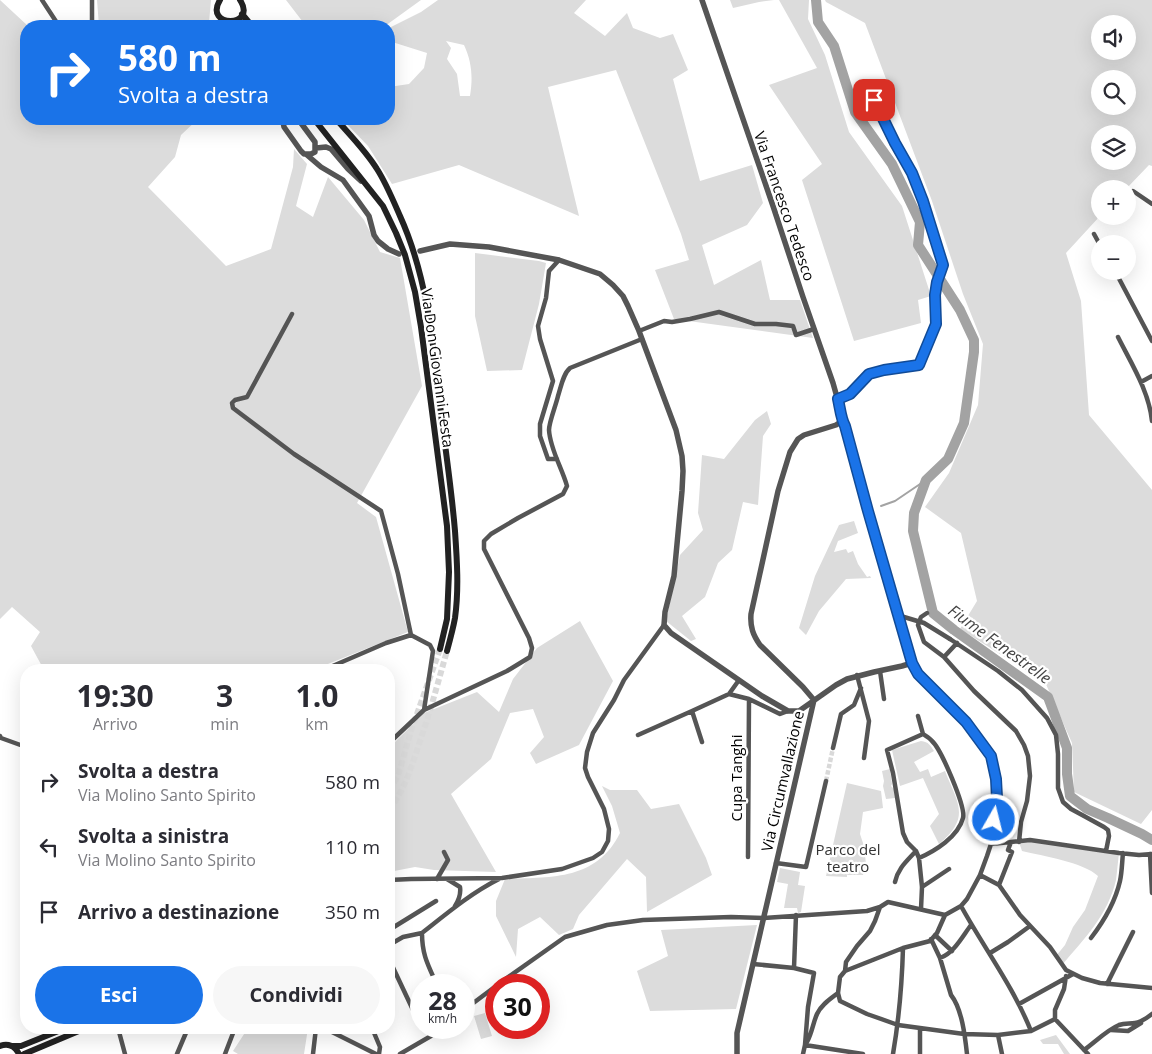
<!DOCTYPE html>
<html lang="it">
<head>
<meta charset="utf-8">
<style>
	:root { --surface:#fff; --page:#f7f7f7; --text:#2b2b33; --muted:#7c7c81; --accent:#1a73e8 }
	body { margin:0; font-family:"Open Sans",sans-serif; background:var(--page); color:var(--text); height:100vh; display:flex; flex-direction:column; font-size:19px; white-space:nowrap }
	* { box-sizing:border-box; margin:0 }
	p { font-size:16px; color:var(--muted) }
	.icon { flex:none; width:28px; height:28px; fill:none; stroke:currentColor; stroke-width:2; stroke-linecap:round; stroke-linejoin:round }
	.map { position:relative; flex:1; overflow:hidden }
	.details { position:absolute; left:20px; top:664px; width:375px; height:370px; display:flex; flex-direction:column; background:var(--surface); border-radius:20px; box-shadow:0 5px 20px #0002 }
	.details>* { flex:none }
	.top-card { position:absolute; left:20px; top:20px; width:375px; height:105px; border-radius:20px; box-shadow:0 5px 20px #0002; background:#1a73e8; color:#fff; overflow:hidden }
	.fabs { position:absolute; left:1091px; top:15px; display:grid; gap:10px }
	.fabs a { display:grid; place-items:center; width:45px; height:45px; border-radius:50%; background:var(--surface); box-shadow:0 5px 20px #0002; font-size:25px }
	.speed { position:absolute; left:410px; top:974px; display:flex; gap:10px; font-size:25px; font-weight:700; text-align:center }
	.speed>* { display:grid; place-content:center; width:65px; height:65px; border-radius:50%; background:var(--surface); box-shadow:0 5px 20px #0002; line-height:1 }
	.speed small { font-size:12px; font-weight:400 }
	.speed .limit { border:8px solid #d22; background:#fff; color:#111 }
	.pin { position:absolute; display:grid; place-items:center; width:42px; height:42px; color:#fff; margin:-21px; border-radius:10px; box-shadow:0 2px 8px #0006 }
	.me { position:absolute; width:55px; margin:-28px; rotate:8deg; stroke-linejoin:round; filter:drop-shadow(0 0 4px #0008) }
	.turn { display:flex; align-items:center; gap:18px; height:105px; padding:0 15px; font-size:22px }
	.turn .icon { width:65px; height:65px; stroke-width:2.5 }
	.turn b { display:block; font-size:35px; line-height:42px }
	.eta { display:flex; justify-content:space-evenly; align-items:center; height:85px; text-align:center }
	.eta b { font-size:30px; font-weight:700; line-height:35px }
	.action { display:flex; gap:10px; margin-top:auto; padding:10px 15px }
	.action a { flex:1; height:58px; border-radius:30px; background:var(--accent); color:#fff; font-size:20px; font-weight:700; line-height:58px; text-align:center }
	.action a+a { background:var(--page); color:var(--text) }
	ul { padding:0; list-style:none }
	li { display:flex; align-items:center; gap:15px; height:65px; padding:0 15px }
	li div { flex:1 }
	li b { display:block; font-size:19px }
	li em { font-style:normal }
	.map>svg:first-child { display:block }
</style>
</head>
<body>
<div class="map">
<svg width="1152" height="1054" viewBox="0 0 1152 1054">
	<rect width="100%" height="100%" fill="#fff"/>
	<path fill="#dcdcdc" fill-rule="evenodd" d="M0 0 28 26H26V119H134L154 121 163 119H198L181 135 175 157 148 187 226 266 271 249 293 167 294 149 307 164 296 206 313 217 328 177 364 220 380 252 400 258 422 386 357 503 376 517 408 632 328 664 306 670H44L31 646 40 632 12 607 0 619Z
		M97 0H211L209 23 211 26H99Z
		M286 0H421L385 26H306Z
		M438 0H586L574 13 605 36 627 13 633 28 660 38 673 34 688 70 673 79 700 181 752 165 763 203 747 225 702 245 714 285 761 260 770 300H800L813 338 674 319 655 270 689 260 681 234 616 70 548 87 579 216 459 165 392 184 368 146 342 119H389V87L409 84 424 68 427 53 389 41V28L421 12ZM446 41 464 45C472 62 473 78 470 96H460L457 74 447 59 451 48Z
		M730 0H774L759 2 733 8Z
		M779 0H809L808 19 825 55 849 132 902 206 931 296 918 300 921 323 854 341 802 180 822 164 769 85 817 68Z
		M825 0H1152V166L1149 165 1126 189H1100V216L1066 253 1081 301 1089 415 1152 490V810L1141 824 1074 792 1072 743 1045 682 960 629 977 601 961 533 925 507 949 473 978 405 983 344 963 294 932 201 865 23 826 2ZM1100 24H1128V51H1100ZM1100 79H1128V106H1100ZM1100 134H1128V161H1100Z
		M475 253 539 261 546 263 539 304 522 370 487 371 475 316Z
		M767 411 771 424 763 436 758 505 743 502 732 550 718 563 705 597 682 616 696 639 691 641 666 621 680 555 703 530 698 513 702 455 724 459 755 420Z
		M854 521 858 533 838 541 834 552 846 549 848 553 853 551 858 564 867 577 870 576 871 578 846 579 819 611 806 635 799 628 815 576 839 525Z
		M580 621 613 681 579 745 536 764 530 753 544 737 533 709 510 713 491 759 451 794 496 872 434 870 415 867 389 872V748L424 713 477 692 499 712 513 679 537 648Z
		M921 741C929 742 930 745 934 751L914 762 920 772 928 769 931 777 945 771C958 804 971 817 939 844L930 826 939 814 923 778 900 786 892 750Z
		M890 769 892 784 891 786 894 789 895 798 886 799 883 786 884 781 882 771Z
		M847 783 881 791 883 808 863 812 860 834 864 846 866 864 863 875H847V877L826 876Z
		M602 786 610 790H637L651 809 679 804 706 858 712 875 647 912 646 877 627 859 579 915 573 929 559 935 540 917 518 929 516 957 496 916V901L505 879C551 877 596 881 620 833L612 806Z
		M1030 840 1119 853C1118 862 1117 871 1116 880 1108 915 1084 939 1062 965L1056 956 1065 945 1073 927 1085 910 1098 876C1083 862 1043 856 1022 851L1019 842Z
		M780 868 800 872 798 885 805 886 801 912 798 913 797 908H784L788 884 777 882Z
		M757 925 736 1009 650 1011 637 971 668 956 661 930Z
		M485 1013 492 1036 481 1039 474 1016Z
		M248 1028H308L304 1054H238L233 1051Z
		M1056 1035 1070 1054H1064L1058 1044H1043L1040 1040Z"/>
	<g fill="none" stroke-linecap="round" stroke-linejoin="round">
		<path stroke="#a3a3a3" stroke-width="2" d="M881 506 895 501 926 480"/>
		<path stroke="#a3a3a3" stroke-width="10" d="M816 0 818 22 834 46 855 112 892 164 920 222 918 245 960 310 974 340V352L964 423 948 459 926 480 914 513 913 531 933 613 954 630 1048 697 1067 748V774L1070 796 1087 809 1108 818 1142 834 1152 840"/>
		<path stroke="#d9d9d9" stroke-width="4.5" stroke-dasharray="4.5 2" stroke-linecap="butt" d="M826 781 833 748"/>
		<path stroke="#d9d9d9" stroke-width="6" stroke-dasharray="6 3" stroke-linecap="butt" d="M389 790 398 776 411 731 440 649
			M389 810C405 789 411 768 419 744 430 713 438 682 447 651"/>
		<path stroke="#555" stroke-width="4.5" d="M42 0 59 26
			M92 26V0
			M273 119 283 122
			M1133 191 1152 204
			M1094 234 1100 245
			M1115 271 1152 341
			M292 314 247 397 235 400 232 403 233 408 294 454 381 511 398 574 411 635
			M639 331 664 321 672 322 690 319 719 312 755 324H776L793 326 796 335 814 329
			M1118 337C1131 363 1149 391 1152 421
			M1141 382 1152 376
			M838 399 850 394 869 374 884 371 919 365 936 324 935 295 937 282 943 265 923 201 912 173 895 143 866 82
			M557 459H548L540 436V424L553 381 540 339 538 326 546 298 549 271 559 260
			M927 613 921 617 918 625 924 642 944 657 957 643
			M950 639 998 671 1022 690 1047 718 1056 735 1058 754V788L1063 802 1071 809 1084 816 1104 827 1108 830 1109 836 1106 851
			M944 657 974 691 1016 731 1024 745 1028 756 1030 776 1027 801 1021 822 1019 842
			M912 663 918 673 966 722 991 756 996 779 997 804 991 844 987 856 980 875 967 899 961 906 945 915
			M318 670 328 668 386 643 411 635 430 645 433 651 424 710 389 743
			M880 671 884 699
			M857 675 869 721 864 758
			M729 694 749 699 780 714 788 711
			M424 710 507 671 530 657 532 648 529 638 484 549V541L491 534 518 518 563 494 567 486C562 468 550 449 549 430 549 422 556 405 558 396 561 387 563 374 570 368L642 339
			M918 716 923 734
			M638 735 692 711
			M0 736 1 738 26 747
			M702 742 692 711 729 694 739 680
			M833 748 841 714 854 705 861 688
			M991 844 1030 840 1119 853 1139 855 1152 854
			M1150 854 1152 893
			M748 857 749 699
			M919 858C935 851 958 837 963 818 966 807 941 749 932 741 930 738 926 736 923 734L887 750 893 773 903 833 907 842 916 851 919 858 922 887 921 909
			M776 863 806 867 826 781
			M980 875 999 885 1020 915 1050 947 1066 970 1082 978 1100 983 1152 988
			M437 879 448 860 444 852
			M447 879 460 887C461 894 459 900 455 906
			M389 880 411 879 502 878 562 869 593 858 602 852 608 841 609 829 604 809 588 777 585 768 587 752 593 733 614 700 624 680 664 625
			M895 882C898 868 907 861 916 851
			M999 885 1012 852 1008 850 1011 842
			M922 887 949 869
			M961 906C984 948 1013 986 1031 1031
			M880 907 875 921 870 931 857 946 846 962 845 971 840 977 838 993 840 1001 867 1014 898 1025 964 1034 998 1035 1031 1031 1055 1019 1088 1054
			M796 915 794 968 814 973 808 1007 805 1045 803 1054
			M389 930 436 901
			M935 935 952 951
			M1091 938C1104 921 1115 903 1120 881 1122 872 1122 862 1123 853
			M931 939 940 958 951 995C962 1009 965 1036 967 1054
			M389 945 403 937 422 933
			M990 953 1008 942 1030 926
			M940 958C954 953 962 937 971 925
			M389 959 413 1010
			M753 964 794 968
			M845 971 903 948 930 941 937 933 945 915
			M1107 984 1133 932
			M437 985C428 965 422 955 422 933 446 914 471 893 499 879
			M497 985 565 937 607 925 643 920 731 917 764 918 867 911 880 907 888 902 945 915
			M1019 1004 1073 974
			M464 1010 496 986
			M1055 1019V1010L1064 989 1066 976
			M118 1028 125 1054
			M324 1028 376 1054
			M372 1028 380 1047 379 1054
			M1111 1030 1128 1031 1141 1023
			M998 1035 1002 1054
			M807 1042C812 1033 813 1023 817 1014 821 1005 830 999 838 993
			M805 1045 863 1054
			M1084 1050C1095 1042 1107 1030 1119 1025 1125 1023 1130 1024 1135 1023 1142 1022 1147 1018 1152 1014
			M177 1054 188 1028
			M225 1054 235 1028
			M313 1054 316 1028
			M400 1054 431 1036 442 1028
			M893 1054C899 1019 902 983 903 948
			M920 1054V1028"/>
		<path stroke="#555" stroke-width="5.5" d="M702 0 773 206 803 297 833 383 842 415V421
			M224 26 225 21
			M284 119 283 122 284 127 301 151 304 154H311L315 152V142L298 119
			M316 148 326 147 331 149 348 169 361 181
			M307 155 321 167 343 180 369 216 374 235 378 241 388 249 399 254
			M420 251 450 244 489 247 559 260 600 274 613 285 623 296 628 306 639 331 676 430 682 456 683 471 682 491 674 576 665 612 664 625 671 633 762 696 788 711H799L836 685 847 679 874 672 902 666 912 663 868 511 845 427 842 421
			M814 700 803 687 760 645C753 635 750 627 751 614L778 491 790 452 798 439 804 435 836 425 842 421
			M737 1054V1033L814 700"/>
		<path stroke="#222" stroke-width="6" d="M220 0C203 28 258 28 240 0
			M242 14 252 26
			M314 119 383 206 396 233 405 255 415 292 421 327 447 526 449 572 447 619 440 649
			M336 119C350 135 366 151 377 169 386 183 393 200 400 216 429 280 434 353 442 422 447 459 452 495 455 531 457 560 459 589 455 618 453 629 450 640 447 651
			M0 1046C8 1043 15 1046 19 1054
			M13 1046H21L66 1028
			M24 1054 86 1028"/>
		<path stroke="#555" stroke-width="4.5" d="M904 617 924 623 950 639"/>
	</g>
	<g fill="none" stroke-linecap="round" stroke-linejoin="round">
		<g stroke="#114b97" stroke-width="12">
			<path id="route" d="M874 100 895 143 912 173 923 201 943 265 937 282 935 295 936 324 919 365 884 370 869 374 850 394 838 399C840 408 841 419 845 426L868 511 912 663 918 674 966 722 991 756 996 779 997 798 994 820"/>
		</g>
		<use href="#route" stroke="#1a73e8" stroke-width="9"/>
	</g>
	<g text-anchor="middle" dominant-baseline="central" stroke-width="4.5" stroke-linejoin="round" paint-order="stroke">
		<g font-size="15" fill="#000" stroke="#fff">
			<text transform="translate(785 206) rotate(71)">Via Francesco Tedesco</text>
			<text transform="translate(438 368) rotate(82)">Via Don Giovanni Festa</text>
			<text transform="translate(736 778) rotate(-90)">Cupa Tanghi</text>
			<text transform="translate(782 781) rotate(-77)">Via Circumvallazione</text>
		</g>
		<g font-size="15" fill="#333" stroke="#fff">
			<text x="848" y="849">Parco del<tspan x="848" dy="17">teatro</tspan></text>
		</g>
		<g font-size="16" font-style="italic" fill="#444" stroke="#fff">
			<text transform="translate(1000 644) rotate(36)">Fiume Fenestrelle</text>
		</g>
	</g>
</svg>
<div class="fabs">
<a><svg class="icon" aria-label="sound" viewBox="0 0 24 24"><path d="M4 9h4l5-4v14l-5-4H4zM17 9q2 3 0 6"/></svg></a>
<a><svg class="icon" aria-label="search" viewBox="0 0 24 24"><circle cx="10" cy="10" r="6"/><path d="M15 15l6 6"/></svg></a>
<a><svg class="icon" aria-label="layers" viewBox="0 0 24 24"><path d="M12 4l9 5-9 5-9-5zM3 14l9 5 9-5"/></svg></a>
<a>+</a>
<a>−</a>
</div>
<div class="speed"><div>28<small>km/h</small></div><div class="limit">30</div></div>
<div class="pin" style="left:874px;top:100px;background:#d93025"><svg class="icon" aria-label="arrive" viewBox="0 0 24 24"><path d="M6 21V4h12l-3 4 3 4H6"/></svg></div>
<svg class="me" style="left:994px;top:820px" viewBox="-20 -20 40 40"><circle r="17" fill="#1a73e8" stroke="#fff" stroke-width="3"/><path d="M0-11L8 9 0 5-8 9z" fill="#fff"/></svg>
<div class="top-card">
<div class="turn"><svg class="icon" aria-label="right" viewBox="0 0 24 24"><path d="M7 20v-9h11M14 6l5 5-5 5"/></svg><div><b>580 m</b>Svolta a destra</div></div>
</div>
<section class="details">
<div class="eta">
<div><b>19:30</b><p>Arrivo</p></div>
<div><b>3</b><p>min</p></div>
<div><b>1.0</b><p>km</p></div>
</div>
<ul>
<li><svg class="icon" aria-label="right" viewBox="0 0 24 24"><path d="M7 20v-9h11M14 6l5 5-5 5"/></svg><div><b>Svolta a destra</b><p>Via Molino Santo Spirito</p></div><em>580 m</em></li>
<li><svg class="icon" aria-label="left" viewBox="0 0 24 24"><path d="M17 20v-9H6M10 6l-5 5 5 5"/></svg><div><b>Svolta a sinistra</b><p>Via Molino Santo Spirito</p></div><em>110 m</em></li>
<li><svg class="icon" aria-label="arrive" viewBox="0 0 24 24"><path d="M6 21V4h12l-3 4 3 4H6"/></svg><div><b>Arrivo a destinazione</b></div><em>350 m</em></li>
</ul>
<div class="action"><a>Esci</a><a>Condividi</a></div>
</section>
</div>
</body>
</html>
